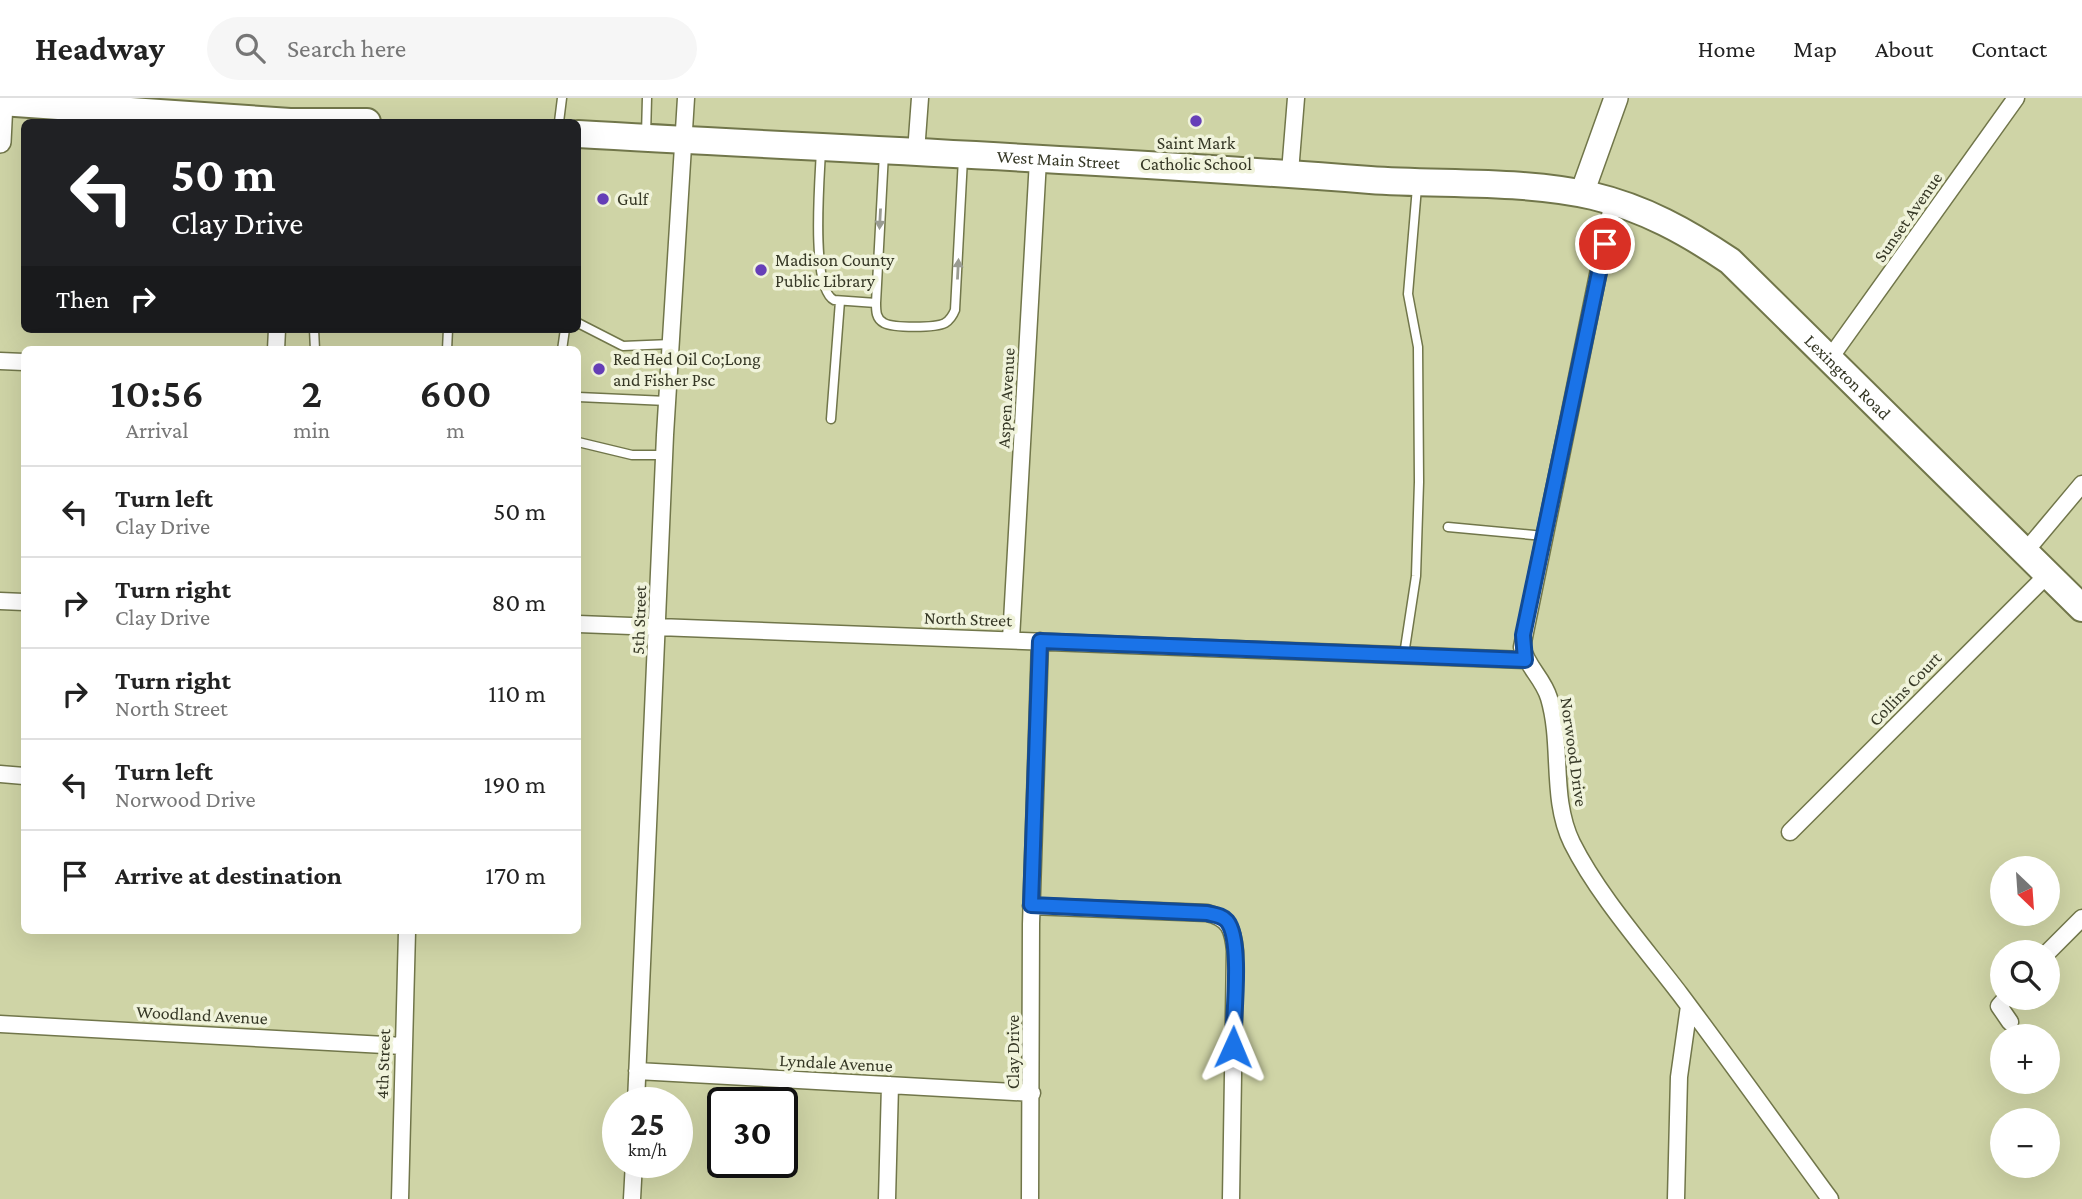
<!DOCTYPE html>
<html lang="en">
<head>
<meta charset="utf-8">
<style>
	:root { --surface:#fff; --page:#f6f6f6; --text:#222; --muted:#767676; --line:#e0e0e0 }
	body { margin:0; font-family:"Crimson Pro",serif; background:var(--page); color:var(--text); height:100vh; display:flex; flex-direction:column; font-size:26px; white-space:nowrap }
	* { box-sizing:border-box; margin:0 }
	p { font-size:23px; color:var(--muted) }
	.icon { flex:none; width:38px; height:38px; fill:none; stroke:currentColor; stroke-width:2; stroke-linecap:round; stroke-linejoin:round }
	.map { position:relative; flex:1; overflow:hidden }
	.drawer { position:absolute; left:21px; top:248px; width:560px; height:588px; display:flex; flex-direction:column; background:var(--surface); border-radius:10px; box-shadow:0 7px 28px #0002 }
	.drawer>* { flex:none }
	.guide { position:absolute; left:21px; top:21px; width:560px; height:214px; border-radius:10px; box-shadow:0 7px 28px #0002; background:#202124; color:#fff; overflow:hidden }
	.needle { width:46px; rotate:155deg }
	.tools { position:absolute; left:1990px; top:758px; display:grid; gap:14px }
	.tools a { display:grid; place-items:center; width:70px; height:70px; border-radius:50%; background:var(--surface); box-shadow:0 7px 28px #0002; font-size:35px }
	.speed { position:absolute; left:602px; top:989px; display:flex; gap:14px; font-size:35px; font-weight:700; text-align:center }
	.speed>* { display:grid; place-content:center; width:91px; height:91px; border-radius:50%; background:var(--surface); box-shadow:0 7px 28px #0002; line-height:1 }
	.speed small { font-size:18px; font-weight:400 }
	.speed .limit { border:4px solid #111; border-radius:10px; background:#fff; color:#111 }
	.pin { position:absolute; display:grid; place-items:center; width:60px; height:60px; color:#fff; margin:-30px; border:4px solid #fff; border-radius:50%; box-shadow:0 2px 7px #0007 }
	.me { position:absolute; width:77px; margin:-38px; rotate:1deg; stroke-linejoin:round; filter:drop-shadow(0 0 5px #0008) }
	.turn { display:flex; align-items:center; gap:24px; height:147px; padding:0 35px; font-size:32px }
	.turn .icon { width:91px; height:91px; stroke-width:2.5 }
	.turn b { display:block; font-size:49px; line-height:60px }
	.then { display:flex; align-items:center; height:66px; padding:0 35px; background:#0003; gap:14px; font-size:26px }
	.eta { display:flex; justify-content:space-evenly; align-items:center; height:119px; text-align:center }
	.eta b { font-size:42px; font-weight:600; line-height:49px }
	ul { padding:0; list-style:none }
	li { display:flex; align-items:center; gap:21px; height:91px; padding:0 35px; border-top:2px solid var(--line) }
	li div { flex:1 }
	li b { display:block; font-size:26px }
	li em { font-style:normal }
	header { display:flex; align-items:center; gap:42px; box-sizing:border-box; height:98px; padding:0 35px; background:var(--surface); border-bottom:2px solid var(--line) }
	header strong { font-size:33px }
	nav { display:flex; gap:38px; margin-inline-start:auto; font-size:24px }
	.search { width:490px; height:63px; background:var(--page); display:flex; align-items:center; gap:18px; box-sizing:border-box; padding:0 24px; border-radius:38px; color:var(--muted); font-size:26px }
	.map>svg:first-child { display:block }
</style>
</head>
<body>
<header>
<strong>Headway</strong>
<div class="search"><svg class="icon" aria-label="search" viewBox="0 0 24 24"><circle cx="10" cy="10" r="6"/><path d="M15 15l6 6"/></svg>Search here</div>
<nav><a>Home</a><a>Map</a><a>About</a><a>Contact</a></nav>
</header>
<div class="map">
<svg width="2082" height="1101" viewBox="0 0 2082 1101">
	<rect width="100%" height="100%" fill="#cfd4a6"/>
	<g fill="none" stroke-linecap="round" stroke-linejoin="round">
		<g stroke="#71764a" stroke-width="11">
			<path id="service" d="M559 24 562 0
				M646 37 647 0
				M821 52C820 78 810 190 834 202L876 205
				M884 55 876 205C876 213 876 221 884 225 893 230 936 230 945 225 950 222 953 217 955 212L963 60
				M578 225 623 248 671 246
				M314 231 315 252
				M447 252 448 231
				M562 252 565 231
				M578 299 667 303
				M831 321 840 203
				M578 344 632 357H664
				M1448 429 1544 438
				M1404 557 1416 478 1419 384 1418 249 1408 196 1417 89"/>
		</g>
		<g stroke="#71764a" stroke-width="19">
			<path id="minor" d="M916 54 920 0
				M1290 74 1296 0
				M1613 103 1522 549C1527 569 1543 580 1549 600 1563 647 1550 700 1572 745 1598 797 1645 850 1680 896 1731 964 1780 1033 1830 1101
				M276 252 277 231
				M1830 260 2016 0
				M0 263 24 264
				M2025 454 2082 386
				M0 503 24 504
				M578 526 1525 562
				M1011 541 1038 62
				M0 676 24 678
				M1790 734 2048 476
				M1031 808 1207 815C1229 820 1233 831 1235 853L1231 1101
				M2048 854 2082 820
				M2006 900 1999 908 2010 924
				M0 926 403 948
				M637 973 1032 995
				M636 1004 665 337 686 0
				M400 1101 407 833
				M632 1101 634 1064
				M887 1101 890 987
				M1030 1101 1031 826 1040 543
				M1676 1101 1679 979 1689 908"/>
		</g>
		<g stroke="#71764a" stroke-width="24">
			<path id="tertiary" d="M0 44 2 4"/>
		</g>
		<g stroke="#71764a" stroke-width="26">
			<path id="secondary" d="M1582 95 1616 0"/>
		</g>
		<g stroke="#71764a" stroke-width="30">
			<g id="primary">
				<path d="M0 4 290 24H367"/>
				<path id="s1" d="M578 36C842 51 1107 62 1370 82 1441 87 1525 82 1593 98 1644 110 1687 134 1730 163L2082 510"/>
			</g>
		</g>
		<use href="#service" stroke="#fff" stroke-width="8"/>
		<use href="#minor" stroke="#fff" stroke-width="16"/>
		<use href="#tertiary" stroke="#fff" stroke-width="21"/>
		<use href="#secondary" stroke="#fff" stroke-width="23"/>
		<use href="#primary" stroke="#fff" stroke-width="26"/>
	</g>
	<defs><path id="oneway-solid" d="M-6-.8H1V-3.2L6.5 0L1 3.2V.8H-6Z" transform="scale(1.75)"/></defs>
	<g fill="#9a9c92">
		<use href="#oneway-solid" transform="translate(880 121) rotate(93)"/>
		<use href="#oneway-solid" transform="translate(958 171) rotate(-87)"/>
	</g>
	<g fill="none" stroke-linecap="round" stroke-linejoin="round">
		<g stroke="#114b97" stroke-width="18">
			<path id="route" d="M1233 949C1233 922 1243 842 1227 823 1222 817 1214 817 1207 815L1031 807 1040 543 1525 562 1523 537 1605 146"/>
		</g>
		<use href="#route" stroke="#1a73e8" stroke-width="12"/>
	</g>
	<g fill="#663fb8" stroke="#f0f3db" stroke-width="2.5">
		<circle cx="1196" cy="23" r="7"/>
		<circle cx="603" cy="101" r="7"/>
		<circle cx="761" cy="172" r="7"/>
		<circle cx="599" cy="271" r="7"/>
	</g>
	<g text-anchor="middle" dominant-baseline="central" stroke-width="7" stroke-linejoin="round" paint-order="stroke">
		<g font-size="18" fill="#363826" stroke="#f0f3db" text-anchor="start">
			<text x="1196" y="45" text-anchor="middle">Saint Mark<tspan x="1196" dy="21">Catholic School</tspan></text>
			<text x="617" y="101">Gulf</text>
			<text x="775" y="162">Madison County<tspan x="775" dy="21">Public Library</tspan></text>
			<text x="613" y="261">Red Hed Oil Co;Long<tspan x="613" dy="21">and Fisher Psc</tspan></text>
		</g>
		<g font-size="18" fill="#363826" stroke="#f0f3db">
			<text stroke="none"><textPath href="#s1" startOffset="481">West Main Street</textPath></text>
			<text transform="translate(1908 119) rotate(-55)">Sunset Avenue</text>
			<text stroke="none"><textPath href="#s1" startOffset="1335">Lexington Road</textPath></text>
			<text transform="translate(1006 300) rotate(-87)">Aspen Avenue</text>
			<text transform="translate(968 521) rotate(2)">North Street</text>
			<text transform="translate(639 522) rotate(-88)">5th Street</text>
			<text transform="translate(1905 591) rotate(-46)">Collins Court</text>
			<text transform="translate(1574 654) rotate(82)">Norwood Drive</text>
			<text transform="translate(202 917) rotate(3)">Woodland Avenue</text>
			<text transform="translate(1013 954) rotate(-90)">Clay Drive</text>
			<text transform="translate(836 965) rotate(3)">Lyndale Avenue</text>
			<text transform="translate(383 966) rotate(-88)">4th Street</text>
		</g>
	</g>
</svg>
<div class="tools">
<a><svg class="needle" viewBox="-14 -14 28 28"><path d="M0-13l5 13h-10z" fill="#e53935"/><path d="M0 13l5-13h-10z" fill="#767676"/></svg></a>
<a><svg class="icon" aria-label="search" viewBox="0 0 24 24"><circle cx="10" cy="10" r="6"/><path d="M15 15l6 6"/></svg></a>
<a>+</a>
<a>−</a>
</div>
<div class="speed"><div>25<small>km/h</small></div><div class="limit">30</div></div>
<div class="pin" style="left:1605px;top:146px;background:#d93025"><svg class="icon" aria-label="arrive" viewBox="0 0 24 24"><path d="M6 21V4h12l-3 4 3 4H6"/></svg></div>
<svg class="me" style="left:1233px;top:949px" viewBox="-20 -20 40 40"><path d="M0-17L14 15 0 8-14 15z" fill="#1a73e8" stroke="#fff" stroke-width="4"/></svg>
<div class="guide">
<div class="turn"><svg class="icon" aria-label="left" viewBox="0 0 24 24"><path d="M17 20v-9H6M10 6l-5 5 5 5"/></svg><div><b>50 m</b>Clay Drive</div></div>
<div class="then">Then<svg class="icon" aria-label="right" viewBox="0 0 24 24"><path d="M7 20v-9h11M14 6l5 5-5 5"/></svg></div>
</div>
<section class="drawer">
<div class="eta">
<div><b>10:56</b><p>Arrival</p></div>
<div><b>2</b><p>min</p></div>
<div><b>600</b><p>m</p></div>
</div>
<ul>
<li><svg class="icon" aria-label="left" viewBox="0 0 24 24"><path d="M17 20v-9H6M10 6l-5 5 5 5"/></svg><div><b>Turn left</b><p>Clay Drive</p></div><em>50 m</em></li>
<li><svg class="icon" aria-label="right" viewBox="0 0 24 24"><path d="M7 20v-9h11M14 6l5 5-5 5"/></svg><div><b>Turn right</b><p>Clay Drive</p></div><em>80 m</em></li>
<li><svg class="icon" aria-label="right" viewBox="0 0 24 24"><path d="M7 20v-9h11M14 6l5 5-5 5"/></svg><div><b>Turn right</b><p>North Street</p></div><em>110 m</em></li>
<li><svg class="icon" aria-label="left" viewBox="0 0 24 24"><path d="M17 20v-9H6M10 6l-5 5 5 5"/></svg><div><b>Turn left</b><p>Norwood Drive</p></div><em>190 m</em></li>
<li><svg class="icon" aria-label="arrive" viewBox="0 0 24 24"><path d="M6 21V4h12l-3 4 3 4H6"/></svg><div><b>Arrive at destination</b></div><em>170 m</em></li>
</ul>
</section>
</div>
</body>
</html>
